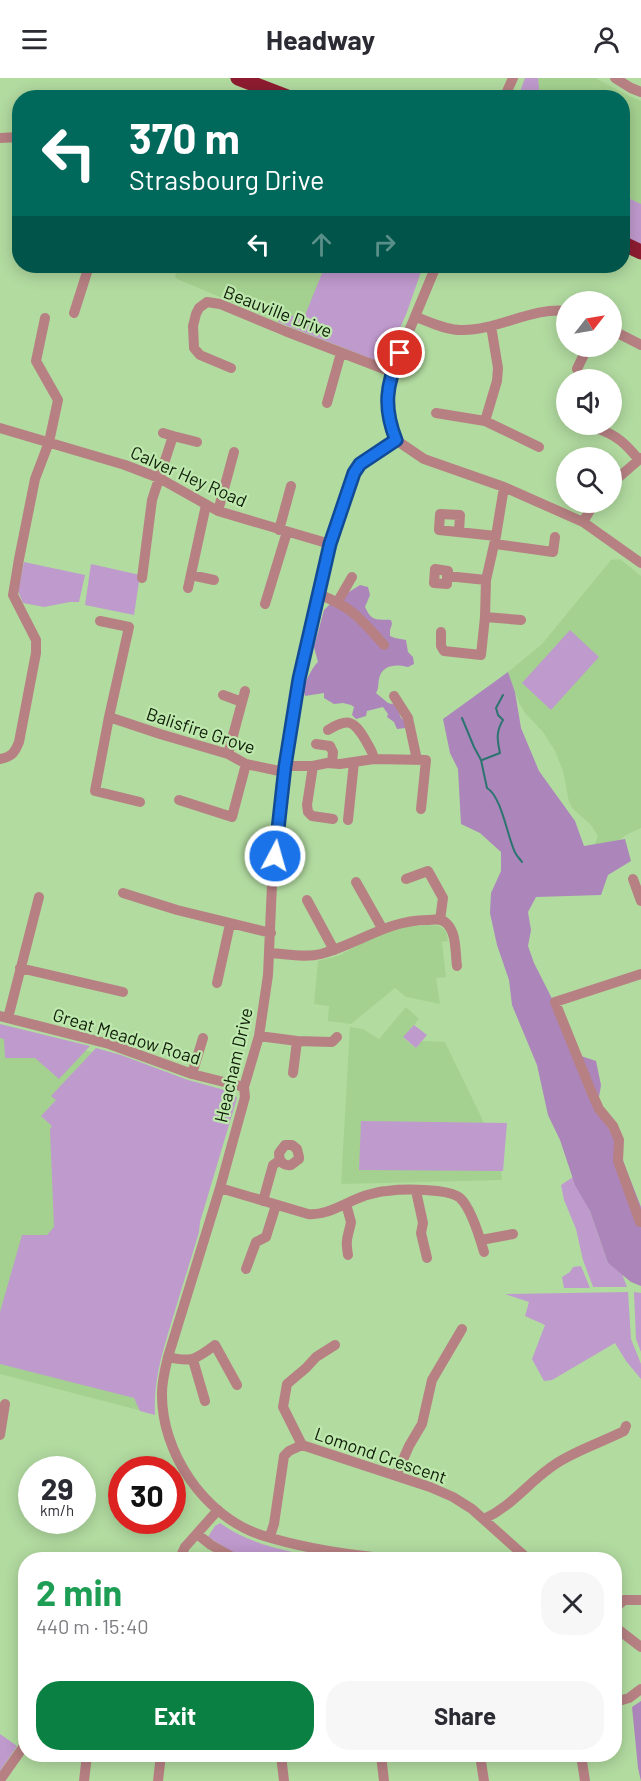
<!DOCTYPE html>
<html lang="en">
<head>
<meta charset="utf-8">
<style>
	:root { --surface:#fff; --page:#f7f7f7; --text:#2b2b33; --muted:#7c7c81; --accent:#0b8043 }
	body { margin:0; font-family:Barlow,sans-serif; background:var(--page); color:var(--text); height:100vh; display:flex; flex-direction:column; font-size:22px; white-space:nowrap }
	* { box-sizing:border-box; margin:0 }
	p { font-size:20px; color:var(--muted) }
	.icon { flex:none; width:33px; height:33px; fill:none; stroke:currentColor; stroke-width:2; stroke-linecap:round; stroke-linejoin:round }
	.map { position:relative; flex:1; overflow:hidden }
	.drawer { position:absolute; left:18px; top:1474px; width:604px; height:210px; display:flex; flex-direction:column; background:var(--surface); border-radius:24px; box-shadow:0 3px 15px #0003 }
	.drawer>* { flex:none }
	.guide { position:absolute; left:12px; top:12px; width:618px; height:183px; border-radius:24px; box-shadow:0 3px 15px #0003; background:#00695c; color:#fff; overflow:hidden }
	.needle { width:39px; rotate:59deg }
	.tools { position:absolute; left:556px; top:213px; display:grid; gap:12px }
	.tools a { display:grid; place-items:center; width:66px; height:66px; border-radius:50%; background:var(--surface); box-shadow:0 3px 15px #0003; font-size:30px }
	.speed { position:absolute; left:18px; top:1378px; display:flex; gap:12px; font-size:30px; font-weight:700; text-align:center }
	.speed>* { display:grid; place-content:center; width:78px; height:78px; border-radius:50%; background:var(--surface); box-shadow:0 3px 15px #0003; line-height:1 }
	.speed small { font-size:15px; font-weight:400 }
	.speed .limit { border:9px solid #d22; background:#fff; color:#111 }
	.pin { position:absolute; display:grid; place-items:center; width:51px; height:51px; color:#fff; margin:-26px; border:3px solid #fff; border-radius:50%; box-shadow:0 2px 6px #0007 }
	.me { position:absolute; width:66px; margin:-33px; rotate:6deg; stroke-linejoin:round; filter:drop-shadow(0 0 4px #0008) }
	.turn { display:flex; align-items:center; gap:21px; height:126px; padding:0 18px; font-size:27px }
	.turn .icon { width:78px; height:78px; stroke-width:2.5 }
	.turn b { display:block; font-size:42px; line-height:51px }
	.lanes { display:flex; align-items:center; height:57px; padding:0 18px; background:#0003; justify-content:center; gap:30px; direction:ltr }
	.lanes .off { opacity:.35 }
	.round { display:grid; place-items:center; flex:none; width:63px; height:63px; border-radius:24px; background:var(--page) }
	.headline { display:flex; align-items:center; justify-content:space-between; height:102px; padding:0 18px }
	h1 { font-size:36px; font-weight:700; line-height:45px; color:#1e9e55 }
	.button { display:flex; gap:12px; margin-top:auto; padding:12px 18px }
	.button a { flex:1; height:69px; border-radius:24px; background:var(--accent); color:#fff; font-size:24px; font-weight:700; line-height:69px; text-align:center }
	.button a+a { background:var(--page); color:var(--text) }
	header { display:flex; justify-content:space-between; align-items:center; height:78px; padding:0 18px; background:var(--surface); font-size:27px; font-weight:700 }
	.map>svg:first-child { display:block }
</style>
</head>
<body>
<header><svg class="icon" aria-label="menu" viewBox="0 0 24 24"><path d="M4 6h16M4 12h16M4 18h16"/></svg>Headway<svg class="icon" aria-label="person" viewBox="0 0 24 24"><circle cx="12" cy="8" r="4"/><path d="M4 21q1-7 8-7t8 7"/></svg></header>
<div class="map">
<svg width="641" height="1703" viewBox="0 0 641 1703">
	<rect width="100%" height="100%" fill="#b2dba0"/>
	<path fill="#a4d190" d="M538 0H595L629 18 641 23V126L623 117 622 20 540 19Z
		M168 188H404L407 226 389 277 382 283H377L278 244 175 200 177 191Z
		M620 481 641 498V750L626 757 597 780 594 769 598 758 591 747 573 731 569 724 563 693 555 673 543 654 525 635 519 625 508 594 542 566 611 482Z
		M428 847 440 848 446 853 448 863 442 864 446 899 436 900 440 926 406 919 395 910 351 946 328 943 329 928 314 926 318 883 338 878 376 858 405 849Z
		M406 929 419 941 403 960 416 970 422 963 445 964 499 1076 502 1102 341 1106 350 949 363 951 379 961Z
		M0 951 92 974 176 1208 142 1333 0 1296Z"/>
	<path fill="#bf9acd" d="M525 0H538L540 19H518Z
		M622 117 641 126V170L623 160Z
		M325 188H423L407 234 387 280 377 283 278 244 282 234 303 242Z
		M24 484 85 497 79 524H70L44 529 23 525 18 513Z
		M91 486 140 497 134 537 85 527Z
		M570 552 599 579 551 632 522 605Z
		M0 946 90 968 59 1001 35 980H5L4 961 0 960Z
		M414 947 427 957 416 970 403 959Z
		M96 970 121 977 188 1002 232 1014 237 1020 200 1144 199 1154C191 1181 182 1209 174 1236 164 1269 153 1301 155 1337L140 1333 134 1320 0 1286V1234L22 1157H47L54 1149 50 1051 52 1048 41 1038 56 1022 51 1018Z
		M361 1043 507 1045 503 1093 359 1092Z
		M573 1099 590 1133 608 1185 622 1196 627 1209H593L583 1182 576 1151 564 1122 561 1107Z
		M581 1188 590 1210H564L562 1199 570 1194 573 1189Z
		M628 1214 631 1261 641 1286V1301L626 1283 615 1265 552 1302 544 1303 532 1281 545 1247 525 1238 529 1224 505 1216Z
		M634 1214 641 1215V1274L636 1261Z
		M220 1445C251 1467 285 1473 322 1480V1482H251L235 1476 208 1459 215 1448Z
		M0 1656 17 1668 0 1693Z"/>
	<path fill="#ac85bb" d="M360 507 368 509 370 517 365 529C372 544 376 541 391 542L392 546 390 552V558L395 560 406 562 408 574 413 579 414 586 408 589C397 586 382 586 379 601 378 606 379 610 376 615L388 625 396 627 401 640 404 642 406 650 397 651 394 644 387 639 388 636 383 629 367 633 366 638 356 641 352 637 354 629 351 627 343 625 334 626 324 620V615L305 618 303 611C305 604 313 588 318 584L314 569 324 532 330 526Z
		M508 594 515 614 521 650 539 693 575 743 584 768 625 761 631 783 608 797 601 817 536 819 528 834 531 852 528 868 534 885 581 978 596 983 601 1007 598 1025 609 1047 641 1129V1208L631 1204 608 1185 590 1133 575 1107 560 1062 548 1037 537 987 512 927 509 902 497 867 490 835 491 815 501 793V774L480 755 461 746 458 691 450 675 443 641Z
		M641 1623V1703L638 1690 632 1629Z"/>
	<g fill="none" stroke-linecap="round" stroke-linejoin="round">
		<path stroke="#2c746f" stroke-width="2" d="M462 640 474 669 481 682 487 710C501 718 507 756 514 772 515 776 519 780 522 784
			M482 682 500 675C497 662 496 653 503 642L498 637 496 630 503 617"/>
		<path stroke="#b78183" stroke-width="10" d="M615 0 631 10 641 14
			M504 20 513 0
			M0 60 20 59
			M436 188 392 294 387 325 389 345 396 362 424 381 504 409 583 444 641 485
			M74 235 89 188
			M416 239C430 244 445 252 461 252 497 253 531 229 567 233
			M491 248 498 290 497 303 485 343 539 369
			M612 252 641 267
			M231 290 200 277 194 270 193 248 196 236 199 230 207 224 220 226 285 253 392 294
			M577 291 588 268
			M327 325 341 275
			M436 335 485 343
			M0 350 125 387 159 400 218 433 330 466
			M596 350C617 357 626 366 639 382
			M173 358 197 364
			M396 362 360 386 354 395 330 466 318 516 296 620 284 694 272 806 268 897 259 958 244 1009 245 1019 220 1110 168 1279C165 1291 162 1303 162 1315 161 1374 204 1438 261 1457 296 1468 335 1475 373 1479 382 1481 391 1481 400 1482
			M612 405 641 380
			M218 433 234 374
			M583 444 595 424
			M279 452 291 408
			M459 454 460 437 440 436 439 452 496 458
			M495 466 553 474 555 459
			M191 497 214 502
			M447 498 448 493 435 491 434 505 447 506V498L486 502
			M142 500 152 422 173 358 163 355
			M188 510 206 427
			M318 516C352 529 360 540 384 567
			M338 523 352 499
			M265 526 287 454
			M485 539 521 542
			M100 543 129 549 109 639 95 713 140 724
			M441 554V568L444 573 481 577 485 539 486 502 496 458 504 409
			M223 617 242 624
			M394 618 408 640 417 682
			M109 639 160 656 228 676 246 686 284 694
			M328 652C349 639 354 643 366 663 369 669 373 674 374 681
			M316 666 330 668 333 674 332 685
			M228 676 245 613
			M0 681C12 679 15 674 19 664L36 575V562L13 517 19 481 35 401 49 364 58 322 36 283 45 240
			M285 688H313L327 685 340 686 374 681 426 682 421 731
			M313 688 307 727 308 734 312 738 333 741
			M179 722 232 739 246 686
			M348 742 354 684
			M406 801 428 793 443 820 440 842
			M633 801 641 823
			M356 804 382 850
			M123 815 177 832 271 855
			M307 822 334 872
			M270 875C287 876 305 880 321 876 358 866 388 842 427 842 433 842 440 840 445 844 457 853 455 874 457 888
			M20 890 123 914
			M217 905 230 846
			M0 938 109 966 192 996 244 1009
			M8 940 39 819
			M259 958 297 963 332 964 337 959
			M293 995 297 963
			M192 996 203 960
			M299 1081 291 1087C283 1088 279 1083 279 1075L285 1067H292L297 1071 299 1079
			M220 1110 308 1136C327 1138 346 1124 364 1118 371 1116 380 1113 387 1113 402 1111 448 1110 460 1120 471 1130 480 1160 484 1174
			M416 1113 423 1145 421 1155 427 1180
			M263 1123 273 1087 280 1082
			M346 1126 351 1144C348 1160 345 1160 348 1177
			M640 1144 618 1083 619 1062 613 1048 599 1031 591 1013 555 924 641 896
			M481 1162 513 1156
			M246 1191 256 1164 266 1159 276 1127
			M168 1279C192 1285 196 1281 215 1267L237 1307
			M193 1282 205 1323
			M0 1357 5 1326
			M302 1367 283 1329 287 1306 306 1290 316 1279 335 1267
			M396 1398 409 1368 422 1346 432 1302 462 1251
			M484 1441C514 1427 530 1402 557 1385 577 1372 602 1364 624 1353L626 1348
			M197 1456 211 1467 238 1482
			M270 1458 274 1446 284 1378 289 1373 302 1367 430 1409 453 1419 472 1431 529 1482
			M179 1482 185 1469 218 1432
			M615 1530 624 1522H641
			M615 1549 641 1569
			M615 1624 629 1620 641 1611
			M281 1677 284 1703
			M381 1677 384 1703
			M480 1677 484 1703
			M581 1677 585 1703
			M0 1702 26 1665
			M84 1703 87 1677
			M158 1703 161 1677"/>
		<path stroke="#8e1c31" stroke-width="15" d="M238 0 290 20
			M622 165 641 174"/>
	</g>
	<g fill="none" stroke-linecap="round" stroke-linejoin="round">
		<g stroke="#114b97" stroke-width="15">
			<path id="route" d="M275 778 285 688 299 601 330 466 354 395 360 386 396 362C383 329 386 307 400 275"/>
		</g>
		<use href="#route" stroke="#1a73e8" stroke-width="10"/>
	</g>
	<g text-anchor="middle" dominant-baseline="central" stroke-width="4.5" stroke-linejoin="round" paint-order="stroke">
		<g font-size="18" fill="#0f1d08" stroke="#bee8ad">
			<text transform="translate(278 233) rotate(21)">Beauville Drive</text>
			<text transform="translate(189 398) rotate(24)">Calver Hey Road</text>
			<text transform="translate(201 652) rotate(18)">Balisfire Grove</text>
			<text transform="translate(127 958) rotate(17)">Great Meadow Road</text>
			<text transform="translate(233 987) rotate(-77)">Heacham Drive</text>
			<text transform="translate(381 1377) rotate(19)">Lomond Crescent</text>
		</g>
	</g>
</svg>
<div class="tools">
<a><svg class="needle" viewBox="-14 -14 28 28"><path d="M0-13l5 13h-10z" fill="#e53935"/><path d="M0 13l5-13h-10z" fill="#7c7c81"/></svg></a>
<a><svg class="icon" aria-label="sound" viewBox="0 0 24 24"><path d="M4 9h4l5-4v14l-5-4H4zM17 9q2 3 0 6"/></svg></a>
<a><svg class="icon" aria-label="search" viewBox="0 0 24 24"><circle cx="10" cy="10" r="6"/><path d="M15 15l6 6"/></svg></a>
</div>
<div class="speed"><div>29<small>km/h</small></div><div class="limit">30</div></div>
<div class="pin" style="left:400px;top:275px;background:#d93025"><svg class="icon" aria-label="arrive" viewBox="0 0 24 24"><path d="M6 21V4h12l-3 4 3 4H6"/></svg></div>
<svg class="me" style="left:275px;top:778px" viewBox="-20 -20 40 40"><circle r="17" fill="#1a73e8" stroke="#fff" stroke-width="3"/><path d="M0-11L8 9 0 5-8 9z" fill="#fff"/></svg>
<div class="guide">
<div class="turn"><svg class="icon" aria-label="left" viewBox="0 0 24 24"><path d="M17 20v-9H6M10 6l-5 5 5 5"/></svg><div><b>370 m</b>Strasbourg Drive</div></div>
<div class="lanes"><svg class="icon" aria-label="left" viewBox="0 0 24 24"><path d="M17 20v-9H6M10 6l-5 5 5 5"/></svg><svg class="icon off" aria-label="ahead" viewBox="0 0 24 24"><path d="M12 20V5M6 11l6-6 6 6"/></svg><svg class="icon off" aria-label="right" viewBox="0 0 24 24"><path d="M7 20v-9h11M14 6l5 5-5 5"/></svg></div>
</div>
<section class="drawer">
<div class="headline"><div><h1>2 min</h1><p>440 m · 15:40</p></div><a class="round"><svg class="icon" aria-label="close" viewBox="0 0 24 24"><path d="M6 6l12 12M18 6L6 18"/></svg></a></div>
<div class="button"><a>Exit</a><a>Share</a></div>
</section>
</div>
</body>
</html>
